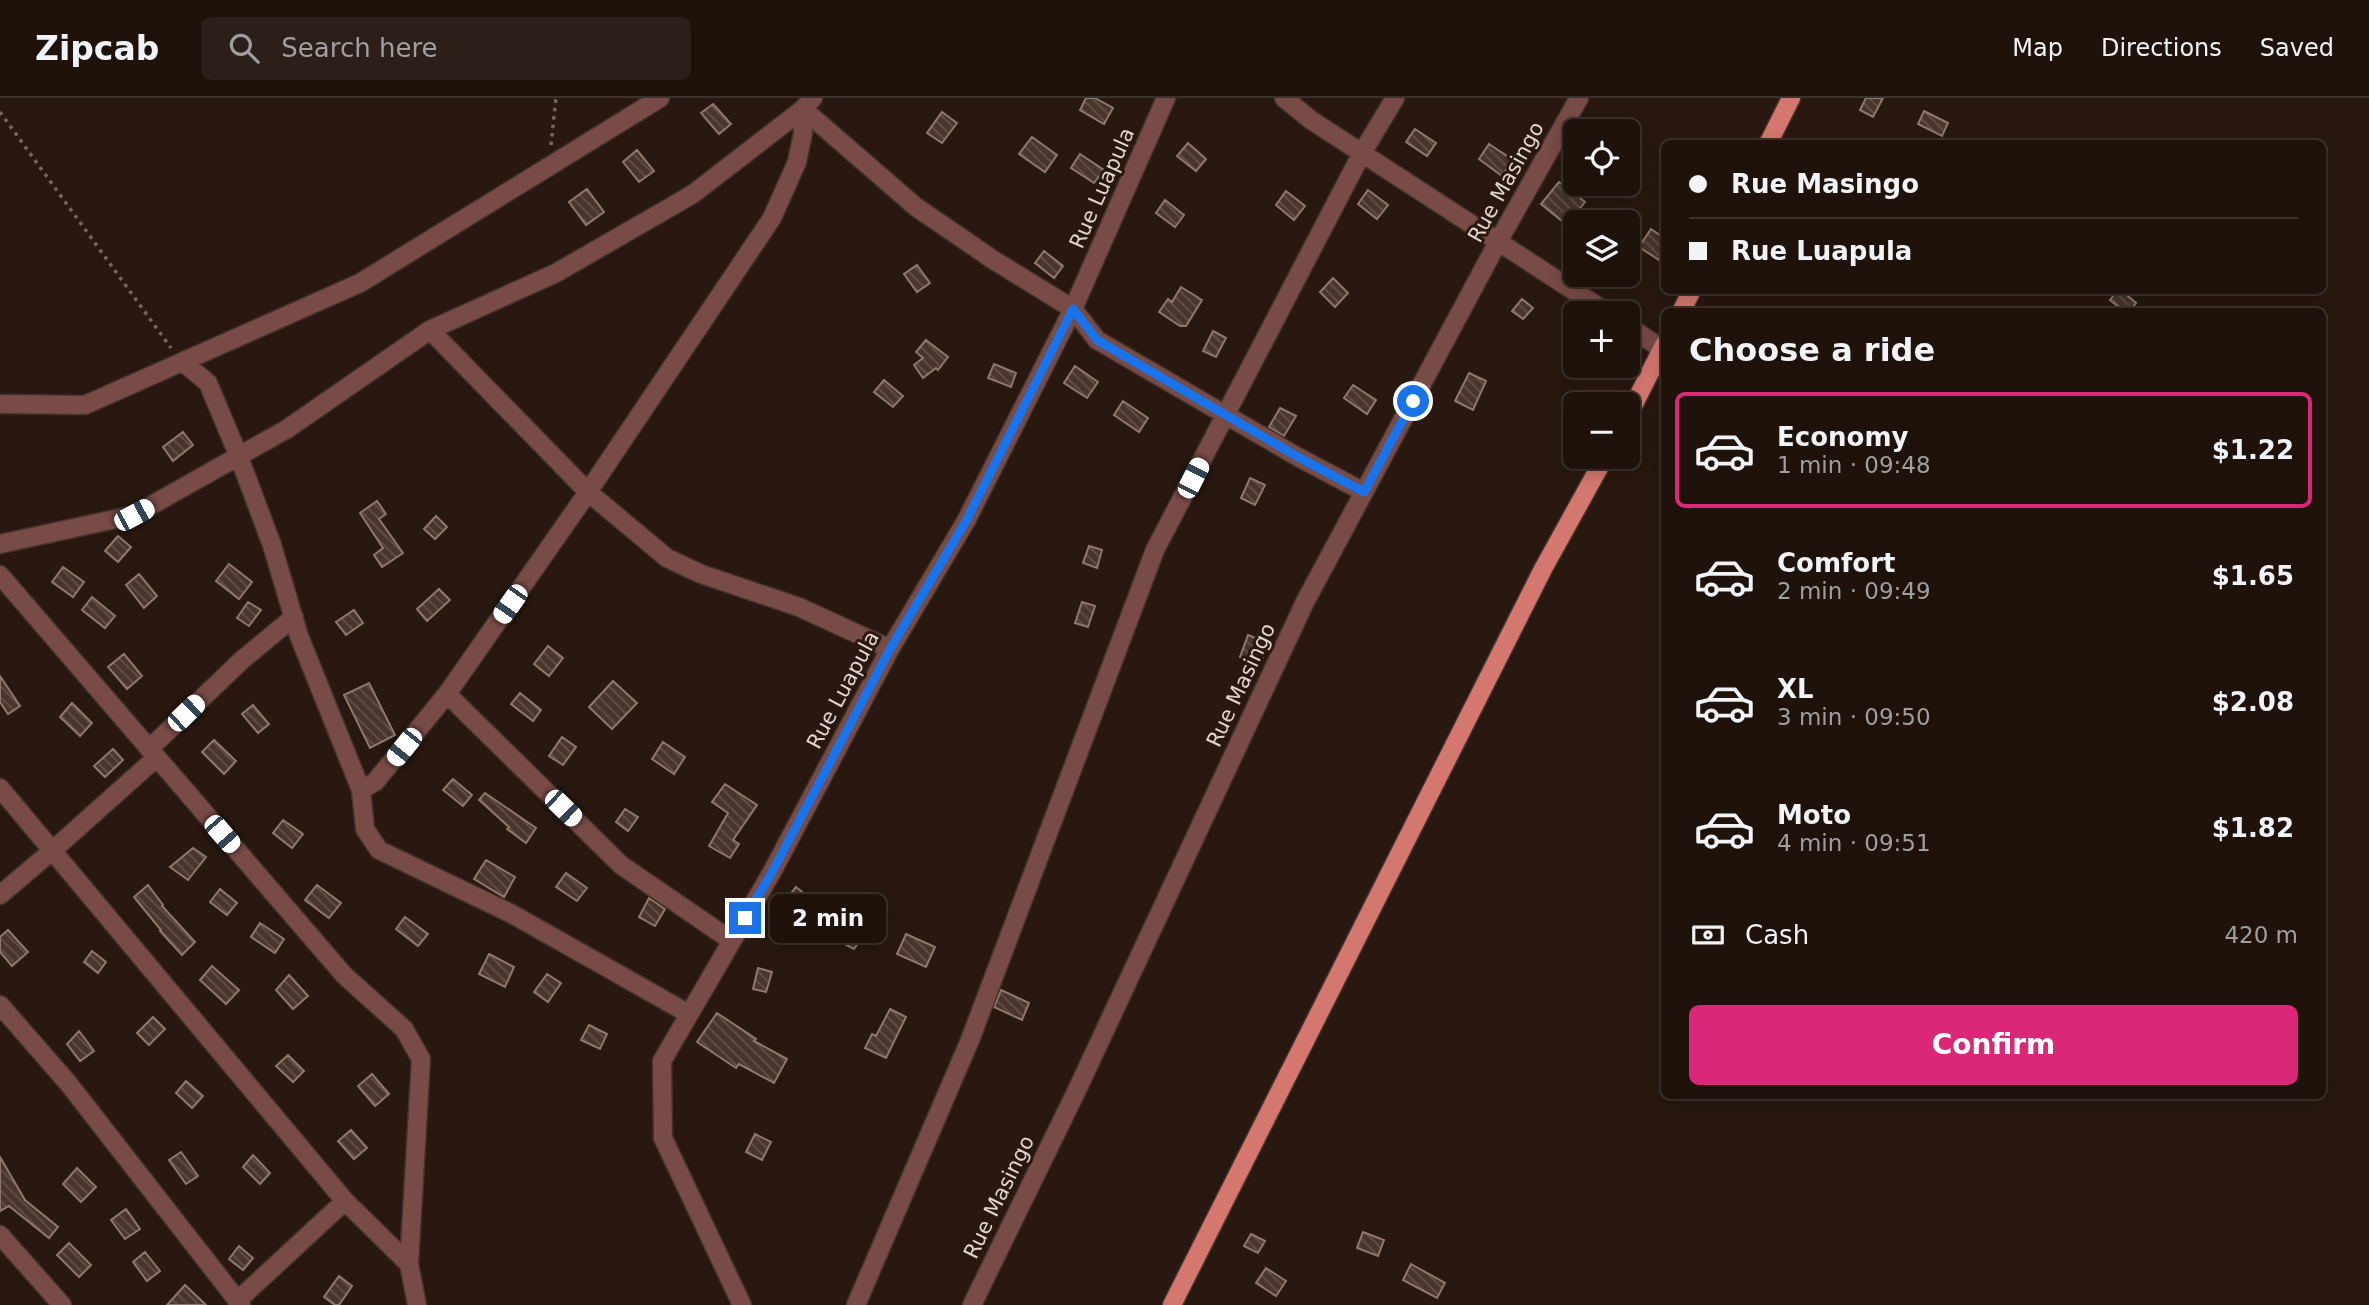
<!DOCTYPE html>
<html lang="en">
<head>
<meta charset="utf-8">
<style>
  :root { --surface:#1e120b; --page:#2b2019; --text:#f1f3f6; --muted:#a19e9d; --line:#3c322c; --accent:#db2777 }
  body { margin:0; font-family:"DejaVu Sans",sans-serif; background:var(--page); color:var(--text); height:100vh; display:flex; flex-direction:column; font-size:26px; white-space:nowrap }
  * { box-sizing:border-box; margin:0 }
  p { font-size:23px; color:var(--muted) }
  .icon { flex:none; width:38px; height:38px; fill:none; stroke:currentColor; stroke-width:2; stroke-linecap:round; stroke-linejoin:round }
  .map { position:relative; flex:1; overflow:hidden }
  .sheet { position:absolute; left:1661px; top:210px; width:665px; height:791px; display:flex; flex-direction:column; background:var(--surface); border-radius:10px; box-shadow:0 4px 18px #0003,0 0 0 2px var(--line) }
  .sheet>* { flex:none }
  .guide { position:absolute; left:1661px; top:42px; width:665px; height:154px; border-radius:10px; box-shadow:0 4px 18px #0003,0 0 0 2px var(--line); display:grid; align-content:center; height:154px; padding:0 28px; background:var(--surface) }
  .controls { position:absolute; left:1563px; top:21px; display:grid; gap:14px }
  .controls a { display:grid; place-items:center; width:77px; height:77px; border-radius:10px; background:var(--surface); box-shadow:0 4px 18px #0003,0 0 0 2px var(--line); font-size:35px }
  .end { position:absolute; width:32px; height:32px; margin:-16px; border:9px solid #1a73e8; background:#fff; box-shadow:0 0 0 4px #fff }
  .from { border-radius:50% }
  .bubble { position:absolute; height:49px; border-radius:10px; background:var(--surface); box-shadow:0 4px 18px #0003,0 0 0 2px var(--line); font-size:23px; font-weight:700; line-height:49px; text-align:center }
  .car { position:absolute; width:21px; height:42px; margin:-21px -10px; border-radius:9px; box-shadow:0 0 5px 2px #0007; background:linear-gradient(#fff 24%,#345 0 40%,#fff 0 76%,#345 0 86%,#fff 0) }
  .guide b { display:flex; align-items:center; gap:24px; height:66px; font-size:26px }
  .guide b+b { border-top:2px solid var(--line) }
  .guide i { width:18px; height:18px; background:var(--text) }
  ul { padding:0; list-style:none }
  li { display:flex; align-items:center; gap:21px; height:116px; margin:0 14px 10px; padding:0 14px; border:4px solid transparent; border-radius:10px }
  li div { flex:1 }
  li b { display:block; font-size:26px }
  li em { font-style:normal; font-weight:700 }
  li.selected { border-color:var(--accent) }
  li>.icon { width:63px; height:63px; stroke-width:1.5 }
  h2 { padding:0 28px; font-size:32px; line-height:84px }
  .pay { display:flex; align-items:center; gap:18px; height:77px; padding:0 28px; font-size:26px }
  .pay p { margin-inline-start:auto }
  .button { display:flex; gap:14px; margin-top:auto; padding:14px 28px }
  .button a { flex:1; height:80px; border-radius:10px; background:var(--accent); color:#fff; font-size:28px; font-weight:700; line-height:80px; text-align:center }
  header { display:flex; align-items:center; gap:42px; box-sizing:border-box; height:98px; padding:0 35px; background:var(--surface); border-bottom:2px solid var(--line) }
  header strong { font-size:33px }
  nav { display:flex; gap:38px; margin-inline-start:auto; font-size:24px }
  .search { width:490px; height:63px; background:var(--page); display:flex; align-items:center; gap:18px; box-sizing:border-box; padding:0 24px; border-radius:10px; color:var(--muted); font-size:26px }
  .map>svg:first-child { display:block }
  .building { fill:url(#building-back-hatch); stroke:#8e786d; stroke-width:2 }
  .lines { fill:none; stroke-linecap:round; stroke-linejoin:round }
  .minor-casing { stroke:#42322a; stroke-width:21 }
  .major-casing { stroke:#42322a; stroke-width:21 }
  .path { stroke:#75665e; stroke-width:3.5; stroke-dasharray:3.5 5; stroke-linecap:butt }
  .minor { stroke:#784b46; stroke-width:18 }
  .major { stroke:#d4786f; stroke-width:18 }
  .route { stroke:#1a73e8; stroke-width:9 }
  .labels { text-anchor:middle; stroke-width:6; stroke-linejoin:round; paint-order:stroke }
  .street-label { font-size:21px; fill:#e1d4cf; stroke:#28180f }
</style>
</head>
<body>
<header>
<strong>Zipcab</strong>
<div class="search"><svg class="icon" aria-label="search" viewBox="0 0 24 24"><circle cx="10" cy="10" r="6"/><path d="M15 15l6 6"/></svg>Search here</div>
<nav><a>Map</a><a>Directions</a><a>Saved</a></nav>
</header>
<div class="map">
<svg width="2369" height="1207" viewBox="0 0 2369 1207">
  <defs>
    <pattern id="building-back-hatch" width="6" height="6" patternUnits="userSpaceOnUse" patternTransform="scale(1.75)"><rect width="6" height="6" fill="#48352c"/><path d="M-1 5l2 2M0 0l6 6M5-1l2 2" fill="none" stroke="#62514a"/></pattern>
  </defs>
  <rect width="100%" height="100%" fill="#28180f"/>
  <!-- building -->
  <path class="building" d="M1086,0H1095L1113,10L1104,26L1080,12Z
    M1866,0H1883L1873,19L1860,12Z
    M713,6L731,26L719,36L701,15Z
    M1924,13L1948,25L1942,38L1918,26Z
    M942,14L957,25L942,45L927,35Z
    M1415,31L1436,45L1427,58L1406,44Z
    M1032,39L1057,57L1045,74L1019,56Z
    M1188,45L1206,61L1196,73L1177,58Z
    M1489,46L1513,62L1502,78L1479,61Z
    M637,52L654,73L639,84L623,64Z
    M1080,56L1104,72L1094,85L1071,70Z
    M1559,84L1585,104L1567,127L1541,106Z
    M587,91L604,114L586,127L569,104Z
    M1368,92L1388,107L1377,121L1358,106Z
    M1286,93L1305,108L1294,122L1276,107Z
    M1165,102L1184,117L1175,129L1156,115Z
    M1651,131L1664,140V154L1659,162L1639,149Z
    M1044,153L1063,168L1054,180L1035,165Z
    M917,167L930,185L917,194L904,176Z
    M1333,180L1348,195L1335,209L1320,194Z
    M1181,189L1202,202L1186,228H1180L1159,214L1168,201L1172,204Z
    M2118,192H2121L2136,205L2129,214H2125L2110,202Z
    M1522,201L1533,210L1523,221L1512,213Z
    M1213,233L1226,240L1216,259L1203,253Z
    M926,242L948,259L938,272L936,270L923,280L914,267L923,260L916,254Z
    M994,266L1016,275L1011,289L988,280Z
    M1075,268L1098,284L1087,300L1064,285Z
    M1469,275L1486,283L1473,312L1455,303Z
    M884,282L903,298L893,309L874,294Z
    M1353,287L1376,302L1367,316L1344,300Z
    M1123,303L1148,320L1139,334L1114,317Z
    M1280,310L1296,318L1284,338L1269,329Z
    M183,334L193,347L173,363L163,349Z
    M1250,380L1265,387L1255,407L1241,400Z
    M377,403L386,416L379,421L403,455L382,469L374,457L383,450L360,415Z
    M436,418L447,429L435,441L424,431Z
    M118,438L131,449L118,464L105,453Z
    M1089,448L1102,452L1097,470L1083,465Z
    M229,466L252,484L239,501L216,483Z
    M63,469L84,484L73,499L52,484Z
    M139,476L157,498L144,510L126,487Z
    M439,491L450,502L427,523L417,511Z
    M92,499L115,518L105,530L82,512Z
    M248,504L261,512L249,528L237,520Z
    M1082,504L1095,508L1088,529L1075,525Z
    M354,512L363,525L346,537L336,524Z
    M1248,537L1268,545L1260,567L1240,559Z
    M548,548L563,560L549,578L534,566Z
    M124,556L142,578L127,591L108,569Z
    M0,578L20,608L8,616L0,604Z
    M613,583L637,605L612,631L589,609Z
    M369,585L395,637L370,650L344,597Z
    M520,595L541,612L533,623L511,606Z
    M72,605L92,625L80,638L60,619Z
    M253,607L269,626L258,635L242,616Z
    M562,639L576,649L563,667L549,658Z
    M214,642L236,663L224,676L202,654Z
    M663,644L685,659L674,676L652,661Z
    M113,651L123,662L105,679L94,668Z
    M453,681L472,697L463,708L443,692Z
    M725,686L757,707L733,742L739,746L730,760L709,748L728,715L712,704Z
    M485,695L536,730L526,745L507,731L509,729L479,702Z
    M625,711L638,719L628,733L616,724Z
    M283,722L303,736L292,750L273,735Z
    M193,750L206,759L188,782L170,769Z
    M486,762L515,779L504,799L474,781Z
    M566,775L587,790L577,803L556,789Z
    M148,787L163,807L162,808L195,844L182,857L160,833L161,832L134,799Z
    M317,787L341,805L329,820L305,802Z
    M796,789L811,801L803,813L787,800Z
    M220,791L237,805L227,817L210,804Z
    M649,800L665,811L655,828L639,819Z
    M848,808L873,824L854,851L833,840L841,825L838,823Z
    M405,819L428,836L418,848L396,831Z
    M260,825L284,841L275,855L251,839Z
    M8,832L28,854L12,868L0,854V839Z
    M906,836L935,849L926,869L897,856Z
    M92,853L106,864L98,875L84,864Z
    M489,856L514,869L505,889L479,876Z
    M212,868L239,892L226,906L200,882Z
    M758,870L772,874L766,894L753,891Z
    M547,876L561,885L548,904L534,894Z
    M289,877L308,898L293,911L276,892Z
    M1001,892L1029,905L1022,922L994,909Z
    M890,911L906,919L886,960L865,950L872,936L876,938Z
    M717,915L756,941L754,943L787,961L774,985L739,966L736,970L697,944Z
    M153,919L165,931L149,947L137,935Z
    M589,927L607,936L600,951L581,942Z
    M79,933L94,953L80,963L67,946Z
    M288,957L304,973L293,984L276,968Z
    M372,976L389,996L375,1008L358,988Z
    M186,983L203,998L192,1010L176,995Z
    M351,1032L367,1050L354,1061L338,1043Z
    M755,1036L771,1044L762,1062L746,1054Z
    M181,1054L198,1078L186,1086L169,1062Z
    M253,1057L270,1075L260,1086L243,1069Z
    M0,1059L25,1102L58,1129L49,1140L9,1108L0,1113Z
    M77,1070L96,1089L81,1104L63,1086Z
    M126,1111L140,1131L125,1141L111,1122Z
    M1363,1134L1384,1142L1378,1158L1357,1150Z
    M1251,1136L1265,1143L1258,1155L1244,1148Z
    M69,1145L91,1167L79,1179L57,1157Z
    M239,1148L253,1160L243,1172L229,1161Z
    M145,1154L160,1173L147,1183L133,1164Z
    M1411,1166L1445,1185L1437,1200L1403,1182Z
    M1266,1170L1286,1183L1276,1198L1256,1185Z
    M339,1178L352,1188L339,1207H335L324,1199Z
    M185,1187L206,1207H167Z"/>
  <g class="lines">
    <defs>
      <path id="minor" d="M1284,0L1311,22L1608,215
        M803,11L916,109L992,161L1073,211L1097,242L1298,359L1364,394
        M1628,228L1662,251
        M430,232L588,394L667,460L701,476L799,509L890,551
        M183,264L208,285L239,359L272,447L299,538L361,692L365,731L379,752L512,816L689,916
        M0,306L85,307L360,185L660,0
        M0,446L134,417L287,331L430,232L556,175L693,96L803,11L813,0
        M0,477L344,877L404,931L421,961L409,1166L417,1207
        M447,596L621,767L732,843
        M149,651L242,562L294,519
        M0,690L345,1103L409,1166
        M361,692L375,684L447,596L588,394L772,120L797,64L803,35V11
        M0,797L52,753L156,660
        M0,907L68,985L241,1207
        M0,1137L62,1207
        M237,1203L345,1103
        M742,1207L663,1040L662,963L772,774L890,551L966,423L1073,211L1166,0
        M856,1207L970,942L1155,452L1362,55L1395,0
        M972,1207L1077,992L1305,504L1499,142L1579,0"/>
      <path id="major" d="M1768,46L1791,0
        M1681,214L1692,192
        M1628,318L1664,247
        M1172,1207L1543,471L1605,359"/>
    </defs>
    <!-- minor casing -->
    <use href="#minor" class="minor-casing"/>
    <!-- major casing -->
    <use href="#major" class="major-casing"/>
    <!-- path -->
    <path class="path" d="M0,14L171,250
      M551,47L556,0"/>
    <!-- minor -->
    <use href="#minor" class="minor"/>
    <!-- major -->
    <use href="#major" class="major"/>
  </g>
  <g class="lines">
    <!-- route -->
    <path class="route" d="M745,820L772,774L890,551L966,423L1073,211L1097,242L1298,359L1364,394L1413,303"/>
  </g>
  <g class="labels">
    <!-- street labels -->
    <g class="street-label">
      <text transform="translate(1506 84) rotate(-61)" y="7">Rue Masingo</text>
      <text transform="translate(1102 90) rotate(-66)" y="7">Rue Luapula</text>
      <text transform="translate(1241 587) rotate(-65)" y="7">Rue Masingo</text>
      <text transform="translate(843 592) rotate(-62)" y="7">Rue Luapula</text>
      <text transform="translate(999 1099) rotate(-64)" y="7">Rue Masingo</text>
    </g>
  </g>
</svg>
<div class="controls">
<a><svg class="icon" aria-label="locate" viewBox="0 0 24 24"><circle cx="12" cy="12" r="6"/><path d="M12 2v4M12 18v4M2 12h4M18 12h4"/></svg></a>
<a><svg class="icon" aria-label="layers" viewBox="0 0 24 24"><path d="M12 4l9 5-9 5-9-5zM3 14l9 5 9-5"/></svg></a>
<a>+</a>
<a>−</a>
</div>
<i class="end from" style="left:1413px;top:303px"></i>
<i class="end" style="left:745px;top:820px"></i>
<div class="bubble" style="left:770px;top:796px;width:116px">2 min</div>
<i class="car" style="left:1193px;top:380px;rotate:27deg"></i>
<i class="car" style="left:134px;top:417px;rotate:62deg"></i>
<i class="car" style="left:510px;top:506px;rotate:215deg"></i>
<i class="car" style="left:186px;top:615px;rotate:46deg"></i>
<i class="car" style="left:404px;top:649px;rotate:219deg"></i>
<i class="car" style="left:563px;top:710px;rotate:134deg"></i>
<i class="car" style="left:222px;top:736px;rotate:139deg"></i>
<div class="guide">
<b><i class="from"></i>Rue Masingo</b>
<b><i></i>Rue Luapula</b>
</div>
<section class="sheet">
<h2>Choose a ride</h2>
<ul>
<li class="selected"><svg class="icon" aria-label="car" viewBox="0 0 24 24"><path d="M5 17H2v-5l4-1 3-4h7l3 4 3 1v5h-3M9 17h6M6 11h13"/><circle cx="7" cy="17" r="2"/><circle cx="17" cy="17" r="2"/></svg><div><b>Economy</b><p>1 min · 09:48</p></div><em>$1.22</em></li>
<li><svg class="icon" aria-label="car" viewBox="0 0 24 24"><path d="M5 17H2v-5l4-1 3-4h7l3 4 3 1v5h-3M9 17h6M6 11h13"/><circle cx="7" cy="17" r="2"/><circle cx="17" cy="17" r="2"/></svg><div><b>Comfort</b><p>2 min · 09:49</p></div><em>$1.65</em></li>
<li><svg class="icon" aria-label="car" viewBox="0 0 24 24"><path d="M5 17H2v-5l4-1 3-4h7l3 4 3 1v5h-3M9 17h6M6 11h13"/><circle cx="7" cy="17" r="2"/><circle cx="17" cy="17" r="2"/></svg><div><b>XL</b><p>3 min · 09:50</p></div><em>$2.08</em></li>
<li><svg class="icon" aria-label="car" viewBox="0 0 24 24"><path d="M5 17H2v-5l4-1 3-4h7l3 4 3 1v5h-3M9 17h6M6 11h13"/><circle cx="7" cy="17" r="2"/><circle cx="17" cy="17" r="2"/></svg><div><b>Moto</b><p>4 min · 09:51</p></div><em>$1.82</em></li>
</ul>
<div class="pay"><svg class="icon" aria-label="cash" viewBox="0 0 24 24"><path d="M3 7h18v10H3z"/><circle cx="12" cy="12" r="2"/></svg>Cash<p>420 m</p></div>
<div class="button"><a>Confirm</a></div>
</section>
</div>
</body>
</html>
